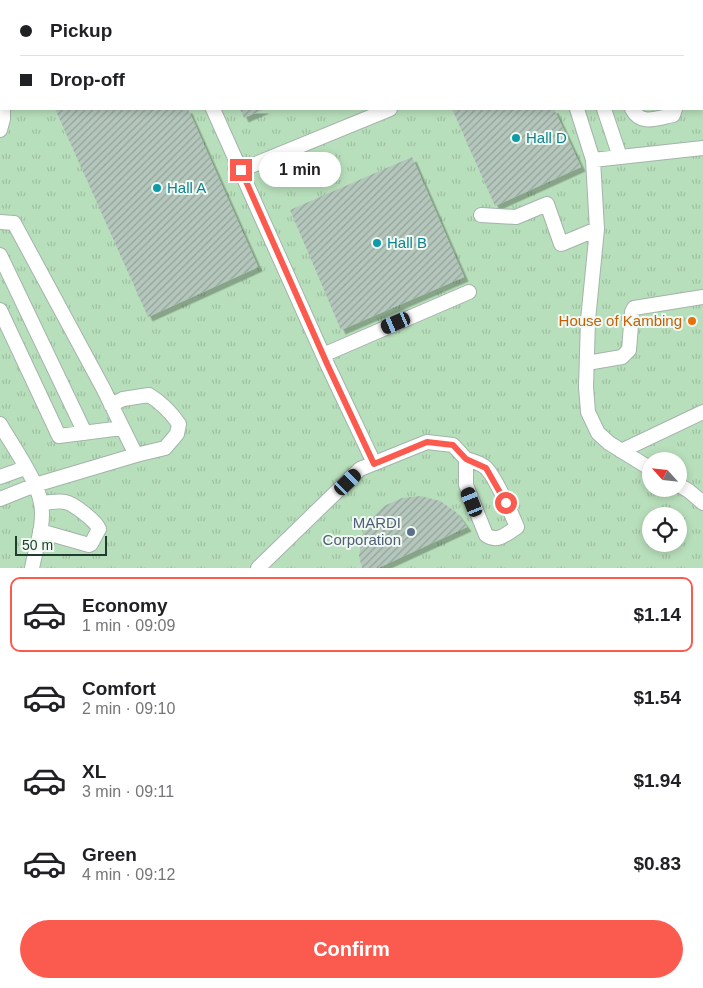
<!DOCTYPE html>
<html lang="en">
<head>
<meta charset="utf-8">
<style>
  :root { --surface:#fff; --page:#f2f2f2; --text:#202124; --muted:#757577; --line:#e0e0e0; --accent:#fb5a4f }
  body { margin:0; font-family:Helvetica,sans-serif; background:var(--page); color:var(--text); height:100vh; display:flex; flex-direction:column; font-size:19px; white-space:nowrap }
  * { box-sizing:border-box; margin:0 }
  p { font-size:16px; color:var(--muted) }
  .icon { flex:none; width:28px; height:28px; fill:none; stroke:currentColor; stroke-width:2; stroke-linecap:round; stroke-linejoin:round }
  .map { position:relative; height:568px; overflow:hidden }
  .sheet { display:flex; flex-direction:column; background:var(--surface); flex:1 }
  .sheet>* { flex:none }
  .top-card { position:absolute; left:0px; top:0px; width:704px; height:110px; box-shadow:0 2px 8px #0003; display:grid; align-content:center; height:110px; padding:0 20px; background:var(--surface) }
  .needle { width:32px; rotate:297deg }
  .tools { position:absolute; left:642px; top:452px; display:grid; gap:10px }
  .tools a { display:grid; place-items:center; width:45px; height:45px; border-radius:50%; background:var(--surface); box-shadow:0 2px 8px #0003; font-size:25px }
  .scale { position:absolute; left:15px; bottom:12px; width:92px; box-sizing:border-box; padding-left:5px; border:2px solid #203e30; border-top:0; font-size:14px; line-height:18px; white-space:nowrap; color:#203e30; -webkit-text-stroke:4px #f1f9f3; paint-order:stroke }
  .end { position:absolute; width:22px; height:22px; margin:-11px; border:6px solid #fb5a4f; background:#fff; box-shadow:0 0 0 2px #fff }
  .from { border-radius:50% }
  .bubble { position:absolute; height:35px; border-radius:18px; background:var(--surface); box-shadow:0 2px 8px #0003; font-size:16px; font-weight:700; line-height:35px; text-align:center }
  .car { position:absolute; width:15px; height:30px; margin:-15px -8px; border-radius:6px; box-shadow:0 0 4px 1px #0007; background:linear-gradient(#222 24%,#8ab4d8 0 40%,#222 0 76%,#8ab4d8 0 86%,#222 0) }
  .top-card b { display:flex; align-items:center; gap:18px; height:48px; font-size:19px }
  .top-card b+b { border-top:1px solid var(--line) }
  .top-card i { width:12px; height:12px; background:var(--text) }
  ul { padding:9px 0 0; list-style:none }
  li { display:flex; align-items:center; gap:15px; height:75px; margin:0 10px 8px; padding:0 10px; border:2px solid transparent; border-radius:10px }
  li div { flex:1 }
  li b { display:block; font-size:19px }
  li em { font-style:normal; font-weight:700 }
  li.selected { border-color:var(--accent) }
  li>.icon { width:45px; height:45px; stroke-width:1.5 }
  .primary-button { display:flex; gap:10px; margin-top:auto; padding:10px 20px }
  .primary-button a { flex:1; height:58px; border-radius:30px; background:var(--accent); color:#fff; font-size:20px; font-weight:700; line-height:58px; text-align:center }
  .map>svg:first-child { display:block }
  .grass { fill:url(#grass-tufts); fill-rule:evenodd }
  .building { fill:url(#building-hatch); filter:url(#shadow) }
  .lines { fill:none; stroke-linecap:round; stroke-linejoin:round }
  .minor-casing { stroke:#a3b4ab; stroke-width:16 }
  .minor { stroke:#fff; stroke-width:14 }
  .route { stroke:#fb5a4f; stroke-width:6 }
  .culture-dot { fill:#0f9aa8; stroke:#f1f9f3; stroke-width:2 }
  .food-dot { fill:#e8710a; stroke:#f1f9f3; stroke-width:2 }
  .service-dot { fill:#5c6f8a; stroke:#f1f9f3; stroke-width:2 }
  .labels { text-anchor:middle; stroke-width:4; stroke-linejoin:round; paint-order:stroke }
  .culture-label { font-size:15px; fill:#0d838f; stroke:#f1f9f3; text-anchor:start }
  .food-label { font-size:15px; fill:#c56008; stroke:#f1f9f3; text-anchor:end }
  .service-label { font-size:15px; fill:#4e5e75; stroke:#f1f9f3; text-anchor:end }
</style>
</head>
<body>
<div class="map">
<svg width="703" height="568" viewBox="0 0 703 568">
  <defs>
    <pattern id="grass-tufts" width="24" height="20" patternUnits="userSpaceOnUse" patternTransform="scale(1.25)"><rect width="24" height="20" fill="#b8dfbb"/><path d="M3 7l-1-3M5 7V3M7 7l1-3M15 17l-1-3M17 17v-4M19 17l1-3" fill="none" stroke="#9ec0a1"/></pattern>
    <pattern id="building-hatch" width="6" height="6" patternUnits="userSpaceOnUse" patternTransform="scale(1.25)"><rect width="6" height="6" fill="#b5c7bd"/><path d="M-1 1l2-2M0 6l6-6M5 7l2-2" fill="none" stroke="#93a39a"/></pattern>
    <filter id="shadow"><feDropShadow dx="4.5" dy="4.5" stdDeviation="0" flood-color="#0004"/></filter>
  </defs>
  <rect width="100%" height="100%" fill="#e0ece5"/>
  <!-- grass -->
  <path class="grass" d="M0,0H703V568H0ZM1,1H702V109H1ZM651,461H679V489H651ZM651,516H679V544H651Z"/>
  <!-- building -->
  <path class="building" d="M55,109H188L258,267L148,317Z
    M240,109H265L244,118Z
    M452,109H554L581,167L495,206Z
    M412,157L464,277L341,330L290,210Z
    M421,496L440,501L456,512L467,527L378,568H362L359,556L362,536L371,519L384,506L402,498Z"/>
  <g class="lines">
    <defs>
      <path id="minor" d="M163,0L164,1
        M377,0L378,1
        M544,0V1
        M571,0L572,1
        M594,0L595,1
        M627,0L628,1
        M49,1L50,0
        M610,1L612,0
        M213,109L328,366L374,463
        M577,109L593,160L597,229L588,320L586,387L588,412L598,433L609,443L651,469
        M604,109L620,157
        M632,109C641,126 657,118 673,115L675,109
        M0,130L3,119V109
        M593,160L703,148
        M241,170L390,109
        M481,215L516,217L547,204L561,244L597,229
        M0,222L14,223L103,388L136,455
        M0,255L85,433
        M0,310L59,436L122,428
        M323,355L469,292
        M587,363L622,357L629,350L632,312L634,308L703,297
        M0,424C12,445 37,480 41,503C45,524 36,547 32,568
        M621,451L703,412
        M0,477L25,468
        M679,485L689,491L703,503
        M0,499L35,485L136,455L165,448L177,434L179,424C170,411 162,403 149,395L123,399L111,405
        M40,531L89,545L91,544L99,529C97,522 73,503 65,502C58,500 48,503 41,503
        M258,568L360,469L427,442L453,445L466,459V485L486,535C498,543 506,534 517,527C512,515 494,474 485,467C480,463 473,461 466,459"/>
    </defs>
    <!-- minor casing -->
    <use href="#minor" class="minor-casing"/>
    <!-- minor -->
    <use href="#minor" class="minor"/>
  </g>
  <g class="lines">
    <!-- route -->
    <path class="route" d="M241,170L328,366L374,464L427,442L453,445L466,459L486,468L506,503"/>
  </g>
  <!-- markers -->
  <g class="culture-dot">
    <circle cx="516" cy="138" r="5"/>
    <circle cx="157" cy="188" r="5"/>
    <circle cx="377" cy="243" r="5"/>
  </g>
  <circle class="food-dot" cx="692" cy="321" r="5"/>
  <circle class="service-dot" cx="411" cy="532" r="5"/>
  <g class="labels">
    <!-- culture labels -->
    <g class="culture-label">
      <text x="526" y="143">Hall D</text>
      <text x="167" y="193">Hall A</text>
      <text x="387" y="248">Hall B</text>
    </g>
    <!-- food labels -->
    <g class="food-label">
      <text x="682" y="326">House of Kambing</text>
    </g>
    <!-- service labels -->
    <g class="service-label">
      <text x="401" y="528">MARDI<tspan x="401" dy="17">Corporation</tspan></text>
    </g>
  </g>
</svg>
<div class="tools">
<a><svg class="needle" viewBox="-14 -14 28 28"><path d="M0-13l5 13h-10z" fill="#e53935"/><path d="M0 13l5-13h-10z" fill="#757577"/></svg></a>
<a><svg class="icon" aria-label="locate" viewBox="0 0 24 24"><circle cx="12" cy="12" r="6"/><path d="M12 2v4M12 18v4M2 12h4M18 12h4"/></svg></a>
</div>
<div class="scale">50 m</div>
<i class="end from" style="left:506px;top:503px"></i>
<i class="end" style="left:241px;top:170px"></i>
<div class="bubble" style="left:259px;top:152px;width:82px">1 min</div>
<i class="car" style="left:396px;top:323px;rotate:247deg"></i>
<i class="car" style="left:348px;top:482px;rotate:46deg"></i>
<i class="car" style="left:472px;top:502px;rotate:338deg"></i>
<div class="top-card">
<b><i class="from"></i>Pickup</b>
<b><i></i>Drop-off</b>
</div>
</div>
<section class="sheet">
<ul>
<li class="selected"><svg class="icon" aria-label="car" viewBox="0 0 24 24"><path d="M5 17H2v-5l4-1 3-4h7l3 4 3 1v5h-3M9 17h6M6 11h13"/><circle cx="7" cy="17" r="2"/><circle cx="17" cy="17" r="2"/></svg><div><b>Economy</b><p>1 min · 09:09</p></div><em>$1.14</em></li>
<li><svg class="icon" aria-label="car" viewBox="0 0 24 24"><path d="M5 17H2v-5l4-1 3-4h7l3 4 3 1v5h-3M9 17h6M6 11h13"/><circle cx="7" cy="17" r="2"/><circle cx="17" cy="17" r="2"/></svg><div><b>Comfort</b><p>2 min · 09:10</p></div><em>$1.54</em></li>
<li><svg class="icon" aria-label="car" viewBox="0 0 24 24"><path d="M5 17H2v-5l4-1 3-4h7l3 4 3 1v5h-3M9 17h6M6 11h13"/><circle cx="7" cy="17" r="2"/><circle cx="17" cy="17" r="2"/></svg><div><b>XL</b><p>3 min · 09:11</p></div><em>$1.94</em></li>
<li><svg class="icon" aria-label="car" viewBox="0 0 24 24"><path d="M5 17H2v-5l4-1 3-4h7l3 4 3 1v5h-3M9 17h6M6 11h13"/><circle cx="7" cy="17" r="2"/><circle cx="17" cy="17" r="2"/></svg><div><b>Green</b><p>4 min · 09:12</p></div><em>$0.83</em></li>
</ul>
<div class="primary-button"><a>Confirm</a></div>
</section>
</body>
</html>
